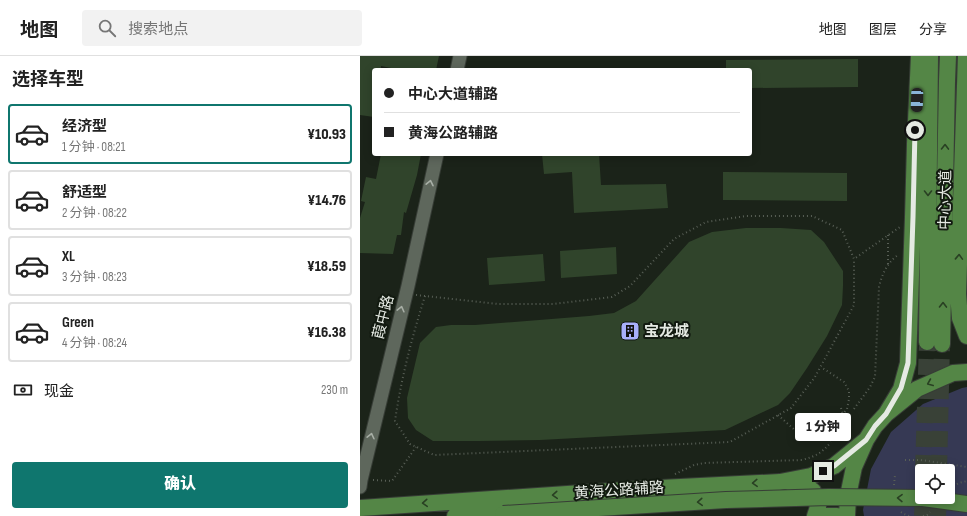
<!DOCTYPE html>
<html lang="zh">
<head>
<meta charset="utf-8">
<style>
  :root { --surface:#fff; --page:#f2f2f2; --text:#222; --muted:#767676; --line:#e0e0e0; --accent:#0f766e }
  body { margin:0; font-family:"Sofia Sans Condensed","Noto Sans SC",sans-serif; background:var(--page); color:var(--text); height:100vh; display:flex; flex-direction:column; font-size:15px; white-space:nowrap }
  * { box-sizing:border-box; margin:0 }
  p { font-size:13px; color:var(--muted) }
  .icon { flex:none; width:22px; height:22px; fill:none; stroke:currentColor; stroke-width:2; stroke-linecap:round; stroke-linejoin:round }
  .map { position:relative; flex:1; overflow:hidden }
  .sheet { display:flex; flex-direction:column; background:var(--surface); width:360px }
  .sheet>* { flex:none }
  .guide { position:absolute; left:12px; top:12px; width:380px; height:88px; border-radius:4px; box-shadow:0 2px 10px #0003; display:grid; align-content:center; height:88px; padding:0 12px; background:var(--surface) }
  .fabs { position:absolute; left:555px; top:408px; display:grid; gap:8px }
  .fabs a { display:grid; place-items:center; width:40px; height:40px; border-radius:4px; background:var(--surface); box-shadow:0 2px 10px #0003; font-size:20px }
  .end { position:absolute; width:18px; height:18px; margin:-9px; border:5px solid #e5eae3; background:#111; box-shadow:0 0 0 2px #111 }
  .from { border-radius:50% }
  .bubble { position:absolute; height:28px; border-radius:4px; background:var(--surface); box-shadow:0 2px 10px #0003; font-size:13px; font-weight:800; line-height:28px; text-align:center }
  .car { position:absolute; width:12px; height:24px; margin:-12px -6px; border-radius:5px; box-shadow:0 0 3px 1px #0007; background:linear-gradient(#222 24%,#8ab4d8 0 40%,#222 0 76%,#8ab4d8 0 86%,#222 0) }
  .guide b { display:flex; align-items:center; gap:14px; height:38px; font-size:15px }
  .guide b+b { border-top:1px solid var(--line) }
  .guide i { width:10px; height:10px; background:var(--text) }
  ul { padding:0; list-style:none }
  li { display:flex; align-items:center; gap:12px; height:60px; margin:0 8px 6px; padding:0 4px; border:2px solid var(--line); border-radius:4px }
  li div { flex:1 }
  li b { display:block; font-size:15px }
  li em { font-style:normal; font-weight:800 }
  li.selected { border-color:var(--accent) }
  li>.icon { width:36px; height:36px; stroke-width:1.5 }
  h2 { padding:0 12px; font-size:18px; line-height:48px }
  .pay { display:flex; align-items:center; gap:10px; height:44px; padding:0 12px; font-size:15px }
  .pay p { margin-inline-start:auto }
  .primary-button { display:flex; gap:8px; margin-top:auto; padding:8px 12px }
  .primary-button a { flex:1; height:46px; border-radius:4px; background:var(--accent); color:#fff; font-size:16px; font-weight:800; line-height:46px; text-align:center }
  header { display:flex; align-items:center; gap:24px; box-sizing:border-box; height:56px; padding:0 20px; background:var(--surface); border-bottom:1px solid var(--line) }
  header strong { font-size:19px }
  nav { display:flex; gap:22px; margin-inline-start:auto; font-size:14px }
  .search { width:280px; height:36px; background:var(--page); display:flex; align-items:center; gap:10px; box-sizing:border-box; padding:0 14px; border-radius:4px; color:var(--muted); font-size:15px }
  main { display:flex; flex:1; min-height:0 }
  .map>svg:first-child { display:block }
  .green { fill:#363954; fill-rule:evenodd }
  .building { fill:#30442b }
  .lines { fill:none; stroke-linecap:round; stroke-linejoin:round }
  .major-tunnel { stroke:#394137; stroke-width:16; stroke-dasharray:16 8; stroke-linecap:butt }
  .minor-casing { stroke:#373d36; stroke-width:15 }
  .major-casing { stroke:#373d36; stroke-width:18 }
  .path { stroke:#585f56; stroke-width:2; stroke-dasharray:1 3; stroke-linecap:butt }
  .minor { stroke:#5e675c; stroke-width:13 }
  .major { stroke:#548646; stroke-width:16 }
  .major-bridge-casing { stroke:#373d36; stroke-width:18; stroke-linecap:butt }
  .major-bridge { stroke:#548646; stroke-width:16 }
  .oneway { stroke:#294023 }
  .oneway2 { stroke:#a8afa6 }
  .route { stroke:#e5eae3; stroke-width:5 }
  .labels { text-anchor:middle; stroke-width:4; stroke-linejoin:round; paint-order:stroke }
  .street-label { font-size:15px; fill:#e5eae3; stroke:#121a10 }
  .poi-label { font-size:15px; font-weight:bold; fill:#e5eae3; stroke:#121a10; text-anchor:start }
</style>
</head>
<body>
<header>
<strong>地图</strong>
<div class="search"><svg class="icon" aria-label="search" viewBox="0 0 24 24"><circle cx="10" cy="10" r="6"/><path d="M15 15l6 6"/></svg>搜索地点</div>
<nav><a>地图</a><a>图层</a><a>分享</a></nav>
</header>
<main>
<section class="sheet">
<h2>选择车型</h2>
<ul>
<li class="selected"><svg class="icon" aria-label="car" viewBox="0 0 24 24"><path d="M5 17H2v-5l4-1 3-4h7l3 4 3 1v5h-3M9 17h6M6 11h13"/><circle cx="7" cy="17" r="2"/><circle cx="17" cy="17" r="2"/></svg><div><b>经济型</b><p>1 分钟 · 08:21</p></div><em>¥10.93</em></li>
<li><svg class="icon" aria-label="car" viewBox="0 0 24 24"><path d="M5 17H2v-5l4-1 3-4h7l3 4 3 1v5h-3M9 17h6M6 11h13"/><circle cx="7" cy="17" r="2"/><circle cx="17" cy="17" r="2"/></svg><div><b>舒适型</b><p>2 分钟 · 08:22</p></div><em>¥14.76</em></li>
<li><svg class="icon" aria-label="car" viewBox="0 0 24 24"><path d="M5 17H2v-5l4-1 3-4h7l3 4 3 1v5h-3M9 17h6M6 11h13"/><circle cx="7" cy="17" r="2"/><circle cx="17" cy="17" r="2"/></svg><div><b>XL</b><p>3 分钟 · 08:23</p></div><em>¥18.59</em></li>
<li><svg class="icon" aria-label="car" viewBox="0 0 24 24"><path d="M5 17H2v-5l4-1 3-4h7l3 4 3 1v5h-3M9 17h6M6 11h13"/><circle cx="7" cy="17" r="2"/><circle cx="17" cy="17" r="2"/></svg><div><b>Green</b><p>4 分钟 · 08:24</p></div><em>¥16.38</em></li>
</ul>
<div class="pay"><svg class="icon" aria-label="cash" viewBox="0 0 24 24"><path d="M3 7h18v10H3z"/><circle cx="12" cy="12" r="2"/></svg>现金<p>230 m</p></div>
<div class="primary-button"><a>确认</a></div>
</section>
<div class="map">
<svg width="607" height="460" viewBox="0 0 607 460">
  <rect width="100%" height="100%" fill="#1b2319"/>
  <!-- green -->
  <path class="green" d="M607,331V460H504L503,454L511,413L531,376L563,348L602,332ZM562,415H588V441H562Z"/>
  <!-- building -->
  <path class="building" d="M0,0H79L76,14H41L21,10V12H14V61L0,59Z
    M498,3V31L390,32V14H366V4Z
    M21,98H61L57,119L46,157L44,156L41,179H37L33,198L0,197V162L5,146L1,145L6,121L16,123Z
    M182,98H239L241,129L306,128L308,152L214,157L212,116L184,118Z
    M363,116L487,117V145L363,144Z
    M386,172H421L451,174L464,186L483,215V230L482,249L467,280L447,312L430,337L418,349L365,374L180,384L118,385H73L56,374L48,362L47,342L60,287L76,271L91,269H115L229,260L254,257L276,245L329,186L352,176Z
    M256,191L257,218L201,222L200,195Z
    M183,198L185,225L129,229L127,202Z"/>
  <g class="lines">
    <!-- major-tunnel -->
    <path class="major-tunnel" d="M563,415L567,286
      M579,415L582,288
      M562,460L563,441
      M578,460L579,441"/>
    <defs>
      <path id="minor" d="M97,14L100,0
        M0,431L1,424L48,230L77,98"/>
      <path id="major" d="M606,0L598,238L600,262L607,280
        M567,286L570,0
        M582,288L587,25L588,0
        M526,358L541,333L548,307L553,161L555,88L559,0
        M429,426L436,427L447,431L453,435L458,451L455,460
        M0,452L281,433L420,426L451,420L474,410L506,384
        M95,460L143,458
        M462,460H477
        M487,460L488,440L494,411L506,384L515,370L526,358L557,333L593,317L607,316"/>
    </defs>
    <!-- minor casing -->
    <use href="#minor" class="minor-casing"/>
    <!-- major casing -->
    <use href="#major" class="major-casing"/>
    <!-- path -->
    <path class="path" d="M528,208V179
      M56,239L138,248H193L252,241L270,230L314,183L346,166L386,160H452L482,174L494,203L540,171
      M65,240C52,281 41,323 35,365L50,388L74,399L370,386L431,352L455,321L494,249V203
      M481,352L483,359
      M494,353L510,331L515,321L519,231C522,218 527,207 538,199
      M418,359L437,376L449,379H463L468,377L471,373L487,353L489,343V335L484,326L461,311
      M466,370H474
      M545,404H561L607,411
      M581,407L584,415
      M315,418L334,409L344,407L442,404C456,400 462,397 471,386
      M588,420L597,428
      M13,424L32,425L56,391
      M534,429L535,419
      M590,432L599,427L607,425
      M541,456L544,458L549,460
      M563,460L567,459L570,456"/>
    <!-- minor -->
    <use href="#minor" class="minor"/>
    <!-- major -->
    <use href="#major" class="major"/>
    <defs>
      <path id="major-bridge" d="M143,458L366,444L469,441L563,442L607,448"/>
    </defs>
    <!-- major-bridge casing -->
    <use href="#major-bridge" class="major-bridge-casing"/>
    <!-- major-bridge -->
    <use href="#major-bridge" class="major-bridge"/>
  </g>
  <!-- one-way arrows -->
  <defs><path id="oneway-chevron" d="M-2-3.5L2.5 0L-2 3.5" fill="none" stroke-width="1.6" stroke-linecap="round" stroke-linejoin="round"/></defs>
  <g class="oneway">
    <use href="#oneway-chevron" transform="translate(585 91) rotate(-89)"/>
    <use href="#oneway-chevron" transform="translate(568 137) rotate(90)"/>
    <use href="#oneway-chevron" transform="translate(599 201) rotate(-88)"/>
    <use href="#oneway-chevron" transform="translate(583 249) rotate(-89)"/>
    <use href="#oneway-chevron" transform="translate(570 327) rotate(157)"/>
    <use href="#oneway-chevron" transform="translate(395 427) rotate(177)"/>
    <use href="#oneway-chevron" transform="translate(195 439) rotate(176)"/>
    <use href="#oneway-chevron" transform="translate(540 442) rotate(-179)"/>
    <use href="#oneway-chevron" transform="translate(340 446) rotate(176)"/>
    <use href="#oneway-chevron" transform="translate(65 447) rotate(176)"/>
  </g>
  <g class="oneway2">
    <use href="#oneway-chevron" transform="translate(70 127) rotate(-78)"/>
    <use href="#oneway-chevron" transform="translate(41 253) rotate(-76)"/>
    <use href="#oneway-chevron" transform="translate(11 380) rotate(-77)"/>
  </g>
  <g class="lines">
    <!-- route -->
    <path class="route" d="M463,415L474,410L506,384L515,370L526,358L541,332L548,307L553,161L555,74"/>
  </g>
  <!-- icons -->
  <defs>
    <symbol id="building-square" viewBox="-11 -11 22 22"><rect x="-9" y="-9" width="18" height="18" rx="4" fill="#a8b0fc" stroke="#121a10"/><path d="M-4-6H4V6H1V3H-1V6H-4ZM-2.5-4.3h1.7v1.8h-1.7ZM.8-4.3h1.7v1.8H.8ZM-2.5-1h1.7V.8h-1.7ZM.8-1h1.7V.8H.8Z" fill="#111"/></symbol>
  </defs>
  <g fill-rule="evenodd">
    <use href="#building-square" x="259" y="264" width="22" height="22"/>
  </g>
  <g class="labels">
    <!-- street labels -->
    <g class="street-label">
      <text transform="translate(585 144) rotate(-89)" y="5">中心大道</text>
      <text transform="translate(23 261) rotate(-76)" y="5">葭中路</text>
      <text transform="translate(259 434) rotate(-4)" y="5">黄海公路辅路</text>
    </g>
    <!-- poi labels -->
    <g class="poi-label">
      <text x="284" y="280">宝龙城</text>
    </g>
  </g>
</svg>
<div class="fabs">
<a><svg class="icon" aria-label="locate" viewBox="0 0 24 24"><circle cx="12" cy="12" r="6"/><path d="M12 2v4M12 18v4M2 12h4M18 12h4"/></svg></a>
</div>
<i class="end from" style="left:555px;top:74px"></i>
<i class="end" style="left:463px;top:415px"></i>
<div class="bubble" style="left:435px;top:357px;width:56px">1 分钟</div>
<i class="car" style="left:557px;top:44px;rotate:182deg"></i>
<div class="guide">
<b><i class="from"></i>中心大道辅路</b>
<b><i></i>黄海公路辅路</b>
</div>
</div>
</main>
</body>
</html>
